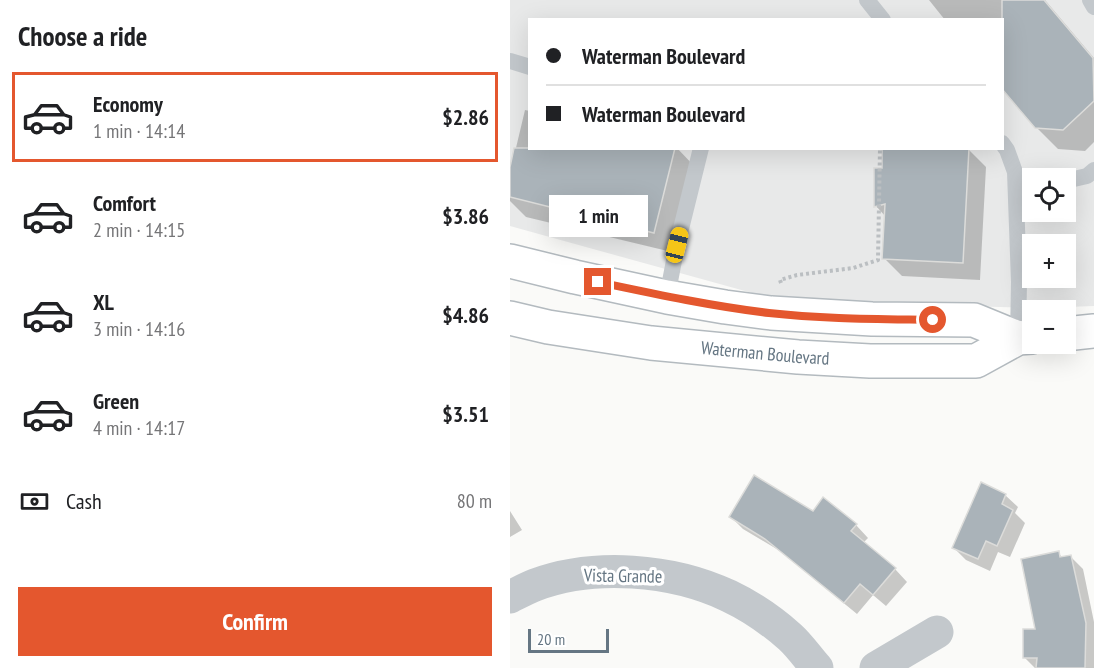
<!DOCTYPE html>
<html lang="en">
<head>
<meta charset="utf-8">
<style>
  :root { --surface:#fff; --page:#f6f6f6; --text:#202124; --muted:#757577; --line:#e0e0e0; --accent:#e4572e }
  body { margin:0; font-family:"PT Sans Narrow",sans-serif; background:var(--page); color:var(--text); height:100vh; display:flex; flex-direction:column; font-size:22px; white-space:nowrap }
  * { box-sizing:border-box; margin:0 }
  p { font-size:20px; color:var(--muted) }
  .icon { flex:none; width:33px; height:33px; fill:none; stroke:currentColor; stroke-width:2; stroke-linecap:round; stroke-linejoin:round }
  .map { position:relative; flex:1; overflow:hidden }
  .sheet { display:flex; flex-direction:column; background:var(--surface); width:510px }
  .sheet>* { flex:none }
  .guide { position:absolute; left:18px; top:18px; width:476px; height:132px; border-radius:0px; box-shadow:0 6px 24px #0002; display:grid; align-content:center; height:132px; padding:0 18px; background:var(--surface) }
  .controls { position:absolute; left:512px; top:168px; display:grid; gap:12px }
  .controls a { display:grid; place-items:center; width:54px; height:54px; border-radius:0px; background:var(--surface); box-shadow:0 6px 24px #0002; font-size:30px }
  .scale { position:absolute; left:18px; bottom:15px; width:81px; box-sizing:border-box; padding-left:6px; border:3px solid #657683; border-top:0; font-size:16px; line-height:21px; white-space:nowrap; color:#657683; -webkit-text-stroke:4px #fff; paint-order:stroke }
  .end { position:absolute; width:27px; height:27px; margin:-14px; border:8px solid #e4572e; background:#fff; box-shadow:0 0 0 3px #fff }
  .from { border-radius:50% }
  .bubble { position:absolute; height:42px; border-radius:0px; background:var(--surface); box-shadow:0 6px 24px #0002; font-size:20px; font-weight:700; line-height:42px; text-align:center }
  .car { position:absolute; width:18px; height:36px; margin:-18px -9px; border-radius:8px; box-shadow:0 0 4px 2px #0007; background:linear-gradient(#f5c518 24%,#345 0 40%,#f5c518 0 76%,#345 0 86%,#f5c518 0) }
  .guide b { display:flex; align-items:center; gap:21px; height:57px; font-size:22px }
  .guide b+b { border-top:2px solid var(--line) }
  .guide i { width:15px; height:15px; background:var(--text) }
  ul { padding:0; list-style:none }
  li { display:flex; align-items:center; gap:18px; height:90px; margin:0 12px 9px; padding:0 6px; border:3px solid transparent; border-radius:0px }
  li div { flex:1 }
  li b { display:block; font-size:22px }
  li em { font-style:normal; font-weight:700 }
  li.active { border-color:var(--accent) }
  li>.icon { width:54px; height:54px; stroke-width:1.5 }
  h2 { padding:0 18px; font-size:27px; line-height:72px }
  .pay { display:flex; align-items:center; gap:15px; height:66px; padding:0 18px; font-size:22px }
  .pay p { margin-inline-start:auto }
  .action { display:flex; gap:12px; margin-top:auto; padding:12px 18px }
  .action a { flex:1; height:69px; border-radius:0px; background:var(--accent); color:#fff; font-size:24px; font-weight:700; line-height:69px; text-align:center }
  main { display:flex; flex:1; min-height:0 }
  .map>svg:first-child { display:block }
  .built { fill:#e8e9e9; fill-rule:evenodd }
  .shadow { fill:#0003 }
  .building { fill:#aab3b9; stroke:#dcdcda; stroke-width:1.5 }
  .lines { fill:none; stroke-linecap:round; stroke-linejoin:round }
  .secondary-casing { stroke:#b3babf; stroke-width:36 }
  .path { stroke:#bbbfc2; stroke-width:4; stroke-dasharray:3 3; stroke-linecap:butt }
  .service { stroke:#c3c8cc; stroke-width:16 }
  .minor { stroke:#c3c8cc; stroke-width:33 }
  .secondary { stroke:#fff; stroke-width:33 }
  .route { stroke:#e4572e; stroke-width:8 }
  .labels { text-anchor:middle; stroke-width:6; stroke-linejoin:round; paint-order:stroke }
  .street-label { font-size:18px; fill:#657683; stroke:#fff }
</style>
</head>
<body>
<main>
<section class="sheet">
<h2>Choose a ride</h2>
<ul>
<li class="active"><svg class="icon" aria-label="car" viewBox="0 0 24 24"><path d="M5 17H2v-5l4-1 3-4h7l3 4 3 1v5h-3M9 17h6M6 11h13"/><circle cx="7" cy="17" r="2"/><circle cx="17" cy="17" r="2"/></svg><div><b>Economy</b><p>1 min · 14:14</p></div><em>$2.86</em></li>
<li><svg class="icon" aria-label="car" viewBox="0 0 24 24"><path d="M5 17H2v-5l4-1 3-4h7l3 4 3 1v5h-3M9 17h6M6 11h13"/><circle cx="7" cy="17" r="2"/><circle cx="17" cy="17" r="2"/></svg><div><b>Comfort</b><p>2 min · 14:15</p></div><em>$3.86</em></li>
<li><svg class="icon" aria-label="car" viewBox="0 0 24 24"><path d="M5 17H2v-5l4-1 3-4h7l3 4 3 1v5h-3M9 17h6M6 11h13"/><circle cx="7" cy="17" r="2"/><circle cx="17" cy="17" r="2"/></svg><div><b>XL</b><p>3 min · 14:16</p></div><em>$4.86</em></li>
<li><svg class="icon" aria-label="car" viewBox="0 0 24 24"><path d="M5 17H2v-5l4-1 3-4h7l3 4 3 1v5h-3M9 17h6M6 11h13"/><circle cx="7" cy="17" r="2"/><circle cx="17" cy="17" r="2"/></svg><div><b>Green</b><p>4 min · 14:17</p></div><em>$3.51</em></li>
</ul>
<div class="pay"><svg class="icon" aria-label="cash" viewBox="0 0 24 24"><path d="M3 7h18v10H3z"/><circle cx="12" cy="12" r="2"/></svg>Cash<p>80 m</p></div>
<div class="action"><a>Confirm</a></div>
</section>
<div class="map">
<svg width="584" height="668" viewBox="0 0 584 668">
  <rect width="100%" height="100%" fill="#fafaf8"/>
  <!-- built -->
  <path class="built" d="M0,0H584V306L531,308L271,301L0,226ZM20,20H492V148H20ZM522,178H555V212H522ZM522,244H555V278H522Z"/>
  <!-- shadow -->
  <path class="shadow" d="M419,0H535L584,58V142L575,151L548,149L526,127L492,87V20H435Z
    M15,110L20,111V148H167L186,168L166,253L16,217L0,201V173Z
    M458,149L476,167L470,280L392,276L374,258L376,217L366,206L374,170Z
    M495,495L508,507L505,513L515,523L500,557L488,552L480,571L456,560L443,547Z
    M314,499L346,525L358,538L353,543L385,569L397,582L376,606L363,595L347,614L270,551L233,529L221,517L303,513Z
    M0,511L12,530L0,537Z
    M548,553L553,558L560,556L573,569L584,622V668H525L514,657L527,630Z"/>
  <!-- building -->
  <path class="building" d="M492,0H534L583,58L584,101L553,130L525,128L492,89Z
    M4,148H165L144,233L0,197V167Z
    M372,148H459L453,263L372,259L375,204L364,207V168H372Z
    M244,475L303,511L313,497L347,524L341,531L386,568L363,595L350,584L334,603L255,539L219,517Z
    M471,482L496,494L492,504L503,510L487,546L476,541L468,559L442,548Z
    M549,551L550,557L561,555L576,623L575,668H526L527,658H513V629H525L511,559Z"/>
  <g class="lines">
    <defs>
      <g id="secondary">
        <path d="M0,261L65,277L157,297L215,307L261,313L362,319L464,320L508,338"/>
        <path id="s1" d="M0,318L38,327L141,343L288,357L360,361H466L508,338L522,337"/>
        <path d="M555,334L584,331"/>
      </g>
    </defs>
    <!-- secondary casing -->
    <use href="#secondary" class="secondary-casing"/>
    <!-- path -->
    <path class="path" d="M271,283L270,280L287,275L343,268L368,260L370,148"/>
    <!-- service -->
    <path class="service" d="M357,0L373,20
      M580,0L584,7
      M0,61L20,67
      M492,143L497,150L505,172L509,282L508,338
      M555,181L577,176L584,170
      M506,190L522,188
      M157,297L167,245L191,148"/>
    <!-- minor -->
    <path class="minor" d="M0,597C8,593 17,588 25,585C84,563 162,569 219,596C240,606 262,621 280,637C290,646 298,658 307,668
      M366,668L427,632"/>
    <!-- secondary -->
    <use href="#secondary" class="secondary"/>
  </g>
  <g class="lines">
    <!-- route -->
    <path class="route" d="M88,282C145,294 201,306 259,313C313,319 369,319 423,320"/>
  </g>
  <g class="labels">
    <!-- street labels -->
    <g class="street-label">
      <text dy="6" stroke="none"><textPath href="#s1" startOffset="258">Waterman Boulevard</textPath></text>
      <text transform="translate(113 576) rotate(1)" y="6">Vista Grande</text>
    </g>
  </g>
</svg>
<div class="controls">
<a><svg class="icon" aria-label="locate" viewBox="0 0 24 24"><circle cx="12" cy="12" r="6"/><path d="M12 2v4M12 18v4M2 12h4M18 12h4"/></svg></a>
<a>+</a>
<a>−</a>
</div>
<div class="scale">20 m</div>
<i class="end from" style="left:423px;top:320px"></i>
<i class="end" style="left:88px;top:282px"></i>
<div class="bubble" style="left:39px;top:195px;width:99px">1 min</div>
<i class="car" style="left:167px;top:245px;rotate:14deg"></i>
<div class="guide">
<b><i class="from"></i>Waterman Boulevard</b>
<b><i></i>Waterman Boulevard</b>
</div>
</div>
</main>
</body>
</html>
